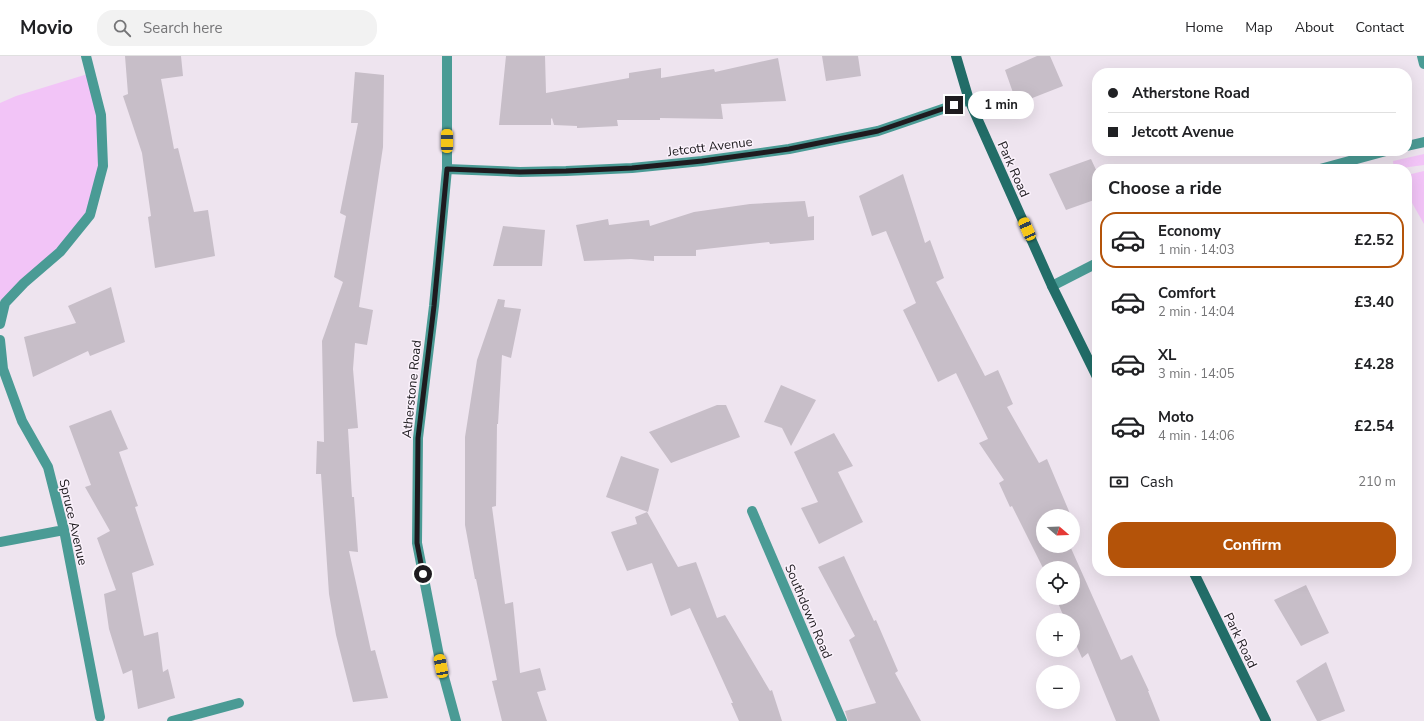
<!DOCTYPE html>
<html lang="en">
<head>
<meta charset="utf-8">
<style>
  :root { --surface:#fff; --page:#f2f2f2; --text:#202124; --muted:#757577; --line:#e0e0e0; --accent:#b45309 }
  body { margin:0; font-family:"Nunito Sans",sans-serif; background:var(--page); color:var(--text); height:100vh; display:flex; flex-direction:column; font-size:15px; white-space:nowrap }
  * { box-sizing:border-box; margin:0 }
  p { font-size:13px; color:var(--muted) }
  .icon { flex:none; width:22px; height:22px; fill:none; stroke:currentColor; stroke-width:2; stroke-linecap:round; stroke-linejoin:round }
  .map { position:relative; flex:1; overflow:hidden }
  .panel { position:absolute; left:1092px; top:108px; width:320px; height:412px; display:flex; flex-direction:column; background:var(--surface); border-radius:16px; box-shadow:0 4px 16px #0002 }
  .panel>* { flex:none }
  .banner { position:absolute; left:1092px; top:12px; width:320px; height:88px; border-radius:16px; box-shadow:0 4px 16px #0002; display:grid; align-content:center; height:88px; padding:0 16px; background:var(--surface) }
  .needle { width:26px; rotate:109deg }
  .buttons { position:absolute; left:1036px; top:453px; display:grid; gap:8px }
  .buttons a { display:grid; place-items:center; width:44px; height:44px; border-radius:50%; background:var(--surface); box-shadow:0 4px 16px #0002; font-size:20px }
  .end { position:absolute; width:18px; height:18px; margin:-9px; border:5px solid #1e1b1f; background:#fff; box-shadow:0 0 0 2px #fff }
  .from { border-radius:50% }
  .bubble { position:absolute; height:28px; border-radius:14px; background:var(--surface); box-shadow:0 4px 16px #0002; font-size:13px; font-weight:700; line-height:28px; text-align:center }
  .car { position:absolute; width:12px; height:24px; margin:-12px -6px; border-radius:5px; box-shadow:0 0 3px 1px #0007; background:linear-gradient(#f5c518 24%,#345 0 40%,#f5c518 0 76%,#345 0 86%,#f5c518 0) }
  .banner b { display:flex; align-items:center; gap:14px; height:38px; font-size:15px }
  .banner b+b { border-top:1px solid var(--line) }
  .banner i { width:10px; height:10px; background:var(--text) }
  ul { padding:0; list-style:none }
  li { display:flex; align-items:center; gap:12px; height:56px; margin:0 8px 6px; padding:0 8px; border:2px solid transparent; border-radius:16px }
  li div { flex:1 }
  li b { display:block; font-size:15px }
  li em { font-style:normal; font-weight:700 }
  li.on { border-color:var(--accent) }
  li>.icon { width:36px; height:36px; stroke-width:1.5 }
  h2 { padding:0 16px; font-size:18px; line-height:48px }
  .pay { display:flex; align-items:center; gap:10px; height:44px; padding:0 16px; font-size:15px }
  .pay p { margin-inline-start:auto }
  .button { display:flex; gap:8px; margin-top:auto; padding:8px 16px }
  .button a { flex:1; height:46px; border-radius:16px; background:var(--accent); color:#fff; font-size:16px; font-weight:700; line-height:46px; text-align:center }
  header { display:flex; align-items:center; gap:24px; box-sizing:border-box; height:56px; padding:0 20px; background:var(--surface); border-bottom:1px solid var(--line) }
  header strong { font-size:19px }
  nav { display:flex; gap:22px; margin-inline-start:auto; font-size:14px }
  .search { width:280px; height:36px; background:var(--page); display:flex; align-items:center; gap:10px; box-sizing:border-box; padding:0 14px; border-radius:16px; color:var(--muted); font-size:15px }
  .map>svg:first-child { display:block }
  .green { fill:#f2c4f7 }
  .building { fill:#c7bec8 }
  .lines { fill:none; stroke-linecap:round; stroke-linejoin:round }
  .street { stroke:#4a9b95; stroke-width:10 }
  .secondary { stroke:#226d68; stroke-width:10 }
  .route { stroke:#1e1b1f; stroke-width:5 }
  .labels { text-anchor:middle; stroke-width:3; stroke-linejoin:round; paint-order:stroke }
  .street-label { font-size:13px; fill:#1e1b1f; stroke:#fbf2fc }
</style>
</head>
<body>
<header>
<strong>Movio</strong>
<div class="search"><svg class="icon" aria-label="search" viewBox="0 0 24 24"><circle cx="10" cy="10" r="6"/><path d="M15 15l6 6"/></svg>Search here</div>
<nav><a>Home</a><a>Map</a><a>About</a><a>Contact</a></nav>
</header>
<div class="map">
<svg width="1424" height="665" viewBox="0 0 1424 665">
  <rect width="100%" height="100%" fill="#eee4ef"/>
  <!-- green -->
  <path class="green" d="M91,17L103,110L90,159L5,247L0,244V47L16,40Z
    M1424,98V109L1394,113L1393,105Z
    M1424,115V168L1407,138V119Z"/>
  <!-- building -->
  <path class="building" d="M125,0H181L183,20L161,23L174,93L178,92L194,156L208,154L215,200L155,212L148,161L151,160L142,97L123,40L128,38Z
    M506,0H545L546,37L629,22V17L661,12V22L714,13L715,16L778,2L786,45L721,48L723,63L660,62V64H617L618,70L577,72V70L554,69L552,62L551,63V69H499Z
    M822,0H858L861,20L826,25Z
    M1037,0H1050L1063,30L1017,48L1005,14Z
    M355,16L384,19L383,91L359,251L373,254L367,289L355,287L353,313L358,372L348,373L352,441H354L358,496L349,495L371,595L375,594L388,642L353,646L336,579L329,538L321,418H316L317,385L324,386L322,285L343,226L334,221L346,160L340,157L358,67H351Z
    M1091,103L1097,116V143L1066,154L1049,118Z
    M903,118L925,187L930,184L944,222L936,226L985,320L998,314L1013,348L1007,351L1039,407L1047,403L1071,460H1043V490H1070L1121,604L1132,599L1149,635H1148L1160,665H1116L1088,597L1082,602L1073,582V564H1065L1056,542H1073V512H1043L1012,450L1010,451L999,427L1004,424L979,387L988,383L956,317L938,326L903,254L916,247L886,175L872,180L859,140Z
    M805,145L808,161L814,160V184L770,188L769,186L696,194V200H654V205L631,203L584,205L576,169L608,163L609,169L649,164L650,170L694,156L750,148Z
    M503,170L545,174L542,210H493Z
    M111,231L125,286L90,300L88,295L33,321L24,281L76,267L68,250Z
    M498,243L505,244L504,251L521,253L511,302L502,299L498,368H497L496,450L492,451L505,548L513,546L520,617L540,612L546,634L537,636L547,665H502L492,625L497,624L476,523H475L465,469V381L477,304Z
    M781,329L816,344L791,390L782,372L764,366Z
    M717,349H726L740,381L671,407L649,376Z
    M111,354L128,393L119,396L138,450L135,451L154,509L132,517L144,580L158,576L163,616L168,613L175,642L138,653L132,614L123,618L109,573L104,538L116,534L97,482L110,475L85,431L91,429L69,370Z
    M834,377L853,410L838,416L863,466L819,488L801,452L818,446L794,396Z
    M621,400L659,413L648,456L606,441Z
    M647,456L678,511L696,506L717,562L725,559L770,635L772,634L782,665H739L731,647H733L690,552L671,560L652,507L627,515L611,476L637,468L635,461Z
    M844,500L874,565L876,564L898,615L895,617L921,665H848L845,655L876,647L849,584L855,580L818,511Z
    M1306,529L1329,577L1301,590L1274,544Z
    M1326,606L1345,655L1320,665H1317L1296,625Z"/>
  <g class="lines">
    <!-- street -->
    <path class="street" d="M447,0V113L434,250L418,382L417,487L441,610L456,665
      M1422,0L1424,8
      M1407,90L1424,86
      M447,113L520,116L566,115L632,112L702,105L789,93L878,75L969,44
      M1320,113L1386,95
      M1052,230L1097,207
      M0,268L5,247L24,227L60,196L90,159L103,110L101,59L86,0
      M0,284L3,313L22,365L48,411L64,474L100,661
      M752,455L842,665
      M0,486L64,474
      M172,665L239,647"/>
    <!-- secondary -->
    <path class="secondary" d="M956,0L969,44L1052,230L1097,321
      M1193,515L1266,665"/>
  </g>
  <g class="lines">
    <!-- route -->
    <path class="route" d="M423,518L417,487L418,382L434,250L447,113L520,116L566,115L632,112L702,105L789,93L878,75L954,49"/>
  </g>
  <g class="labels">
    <!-- street labels -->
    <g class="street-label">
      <text transform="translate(710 90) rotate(-7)" y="5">Jetcott Avenue</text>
      <text transform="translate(1014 113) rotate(66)" y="5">Park Road</text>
      <text transform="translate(411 333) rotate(-84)" y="5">Atherstone Road</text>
      <text transform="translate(74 466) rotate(77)" y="5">Spruce Avenue</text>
      <text transform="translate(809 555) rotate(67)" y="5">Southdown Road</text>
      <text transform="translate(1241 584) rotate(64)" y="5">Park Road</text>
    </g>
  </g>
</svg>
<div class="buttons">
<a><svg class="needle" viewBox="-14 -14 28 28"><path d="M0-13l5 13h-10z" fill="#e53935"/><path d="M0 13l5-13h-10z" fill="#757577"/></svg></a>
<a><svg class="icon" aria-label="locate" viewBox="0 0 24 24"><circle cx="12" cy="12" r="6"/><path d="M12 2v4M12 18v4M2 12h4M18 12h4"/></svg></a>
<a>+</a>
<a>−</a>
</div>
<i class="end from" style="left:423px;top:518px"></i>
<i class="end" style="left:954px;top:49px"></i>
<div class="bubble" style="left:968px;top:35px;width:66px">1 min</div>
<i class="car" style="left:447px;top:85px;rotate:0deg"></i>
<i class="car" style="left:1027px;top:173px;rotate:336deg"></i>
<i class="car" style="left:441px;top:610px;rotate:349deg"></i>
<div class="banner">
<b><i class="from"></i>Atherstone Road</b>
<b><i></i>Jetcott Avenue</b>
</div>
<section class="panel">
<h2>Choose a ride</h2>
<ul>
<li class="on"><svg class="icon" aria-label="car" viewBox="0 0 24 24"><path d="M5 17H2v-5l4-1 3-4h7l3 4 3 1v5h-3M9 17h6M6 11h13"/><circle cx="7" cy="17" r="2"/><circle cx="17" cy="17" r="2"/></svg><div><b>Economy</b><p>1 min · 14:03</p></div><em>£2.52</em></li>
<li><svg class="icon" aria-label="car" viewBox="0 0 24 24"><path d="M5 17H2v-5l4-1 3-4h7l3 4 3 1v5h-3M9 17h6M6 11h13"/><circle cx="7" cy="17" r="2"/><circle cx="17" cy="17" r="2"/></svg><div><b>Comfort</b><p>2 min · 14:04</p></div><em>£3.40</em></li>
<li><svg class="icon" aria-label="car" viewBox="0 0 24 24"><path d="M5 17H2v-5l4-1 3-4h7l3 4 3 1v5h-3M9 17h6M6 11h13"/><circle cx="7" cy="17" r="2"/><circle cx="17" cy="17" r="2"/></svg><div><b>XL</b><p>3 min · 14:05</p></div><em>£4.28</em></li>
<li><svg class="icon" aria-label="car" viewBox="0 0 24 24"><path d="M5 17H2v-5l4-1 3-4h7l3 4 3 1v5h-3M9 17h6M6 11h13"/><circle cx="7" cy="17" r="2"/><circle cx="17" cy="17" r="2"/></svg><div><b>Moto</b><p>4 min · 14:06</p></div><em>£2.54</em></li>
</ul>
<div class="pay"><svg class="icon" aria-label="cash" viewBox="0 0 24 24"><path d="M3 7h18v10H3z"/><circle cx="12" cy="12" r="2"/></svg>Cash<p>210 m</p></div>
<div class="button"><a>Confirm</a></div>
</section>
</div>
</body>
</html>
